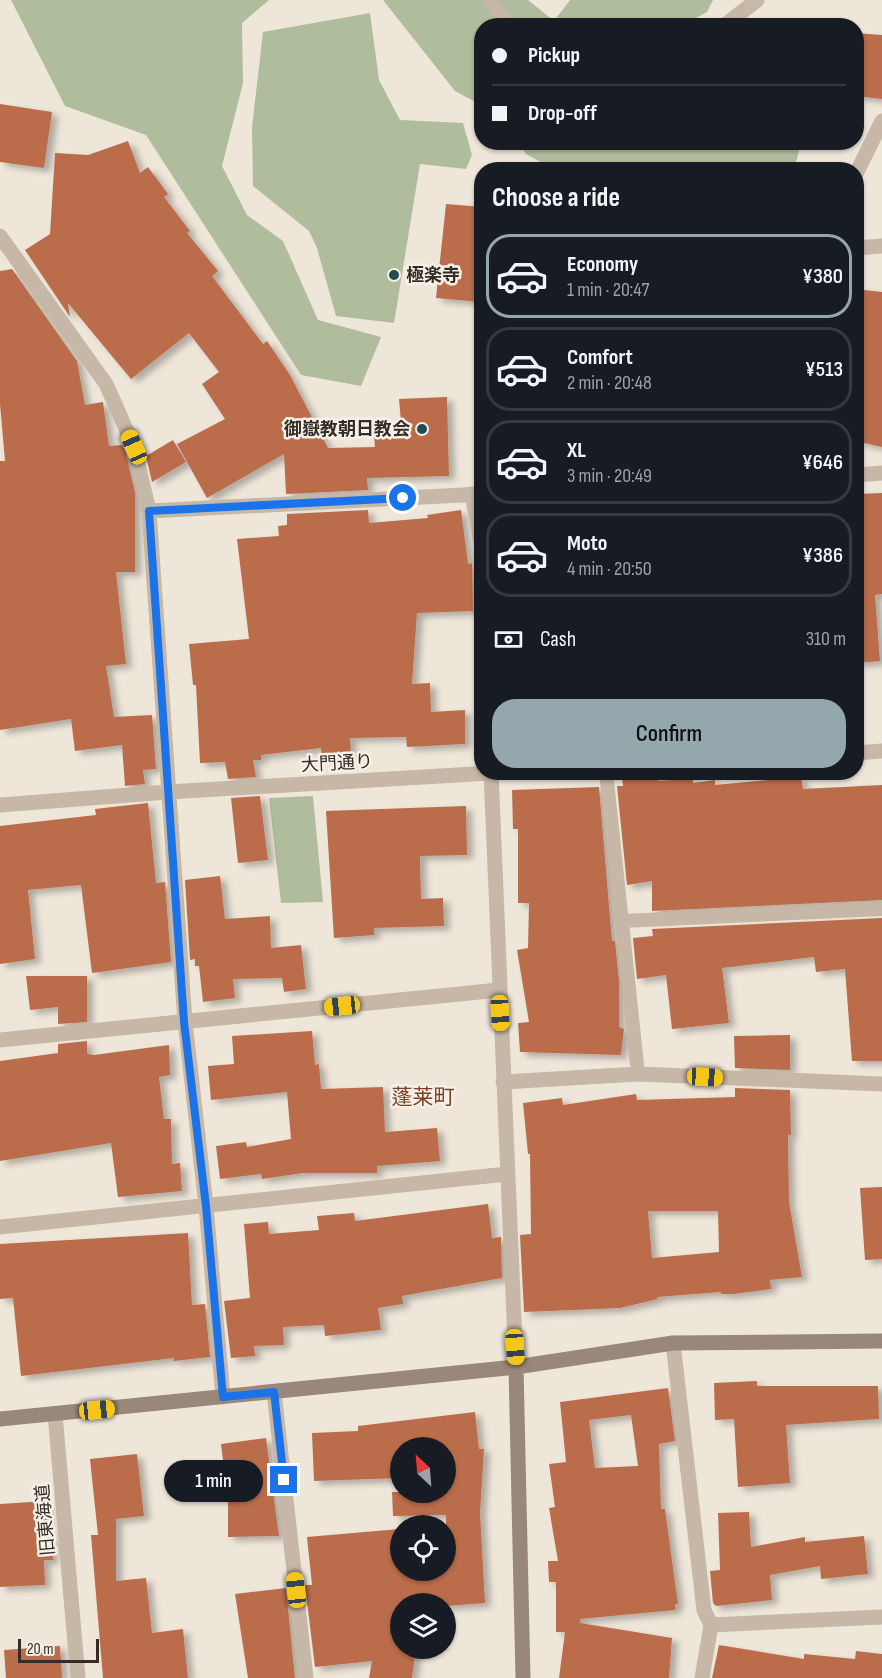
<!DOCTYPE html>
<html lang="en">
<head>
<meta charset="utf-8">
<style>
  :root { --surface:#171b24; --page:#20242c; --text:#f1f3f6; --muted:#9ea1a6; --line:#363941; --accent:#93a7ac }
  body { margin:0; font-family:"Sofia Sans Condensed","Noto Sans JP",sans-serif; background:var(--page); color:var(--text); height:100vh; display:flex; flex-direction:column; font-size:22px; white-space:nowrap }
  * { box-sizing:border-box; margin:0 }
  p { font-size:20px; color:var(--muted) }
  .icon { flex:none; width:33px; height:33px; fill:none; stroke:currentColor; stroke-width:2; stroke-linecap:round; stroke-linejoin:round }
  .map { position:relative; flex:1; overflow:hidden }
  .panel { position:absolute; left:474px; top:162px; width:390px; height:618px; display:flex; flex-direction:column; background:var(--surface); border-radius:24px; box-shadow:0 2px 4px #0004 }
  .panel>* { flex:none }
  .hud { position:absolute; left:474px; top:18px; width:390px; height:132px; border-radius:24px; box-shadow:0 2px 4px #0004; display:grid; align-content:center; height:132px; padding:0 18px; background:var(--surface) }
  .needle { width:39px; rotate:334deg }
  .tools { position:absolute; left:390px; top:1437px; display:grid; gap:12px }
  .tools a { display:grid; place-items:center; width:66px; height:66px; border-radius:50%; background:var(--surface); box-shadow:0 2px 4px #0004; font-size:30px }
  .scale { position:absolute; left:18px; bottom:15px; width:81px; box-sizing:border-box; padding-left:6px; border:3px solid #332c27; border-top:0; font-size:16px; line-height:21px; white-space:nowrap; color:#332c27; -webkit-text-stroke:4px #f7f0e6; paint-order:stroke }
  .end { position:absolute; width:27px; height:27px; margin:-14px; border:8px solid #1a73e8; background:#fff; box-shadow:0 0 0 3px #fff }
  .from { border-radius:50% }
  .bubble { position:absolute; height:42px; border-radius:21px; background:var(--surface); box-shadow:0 2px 4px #0004; font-size:20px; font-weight:600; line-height:42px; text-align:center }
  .car { position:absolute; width:18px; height:36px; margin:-18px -9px; border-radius:8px; box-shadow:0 0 4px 2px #0007; background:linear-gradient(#f5c518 24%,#345 0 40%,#f5c518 0 76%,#345 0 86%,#f5c518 0) }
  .hud b { display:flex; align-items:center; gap:21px; height:57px; font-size:22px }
  .hud b+b { border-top:2px solid var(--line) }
  .hud i { width:15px; height:15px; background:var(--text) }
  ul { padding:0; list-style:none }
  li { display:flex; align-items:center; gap:18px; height:84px; margin:0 12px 9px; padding:0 6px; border:3px solid var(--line); border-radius:24px }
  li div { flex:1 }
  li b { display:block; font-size:22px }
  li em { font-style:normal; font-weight:600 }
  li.selected { border-color:var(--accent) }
  li>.icon { width:54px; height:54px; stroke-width:1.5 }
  h2 { padding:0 18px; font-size:27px; line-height:72px }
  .pay { display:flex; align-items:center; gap:15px; height:66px; padding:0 18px; font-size:22px }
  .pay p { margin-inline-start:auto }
  .action { display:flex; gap:12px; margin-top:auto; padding:12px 18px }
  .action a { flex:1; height:69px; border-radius:24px; background:var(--accent); color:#111; font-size:24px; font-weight:600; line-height:69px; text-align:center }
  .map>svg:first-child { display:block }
  .green { fill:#b0bd9c }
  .building { fill:#bb6d4c; fill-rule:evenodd; filter:url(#shadow) }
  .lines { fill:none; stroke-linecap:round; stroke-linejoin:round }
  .lane { stroke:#c6b7a7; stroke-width:14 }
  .street { stroke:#c6b7a7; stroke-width:15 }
  .secondary { stroke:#998779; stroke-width:15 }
  .route { stroke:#1a73e8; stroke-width:8 }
  .poi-dot { fill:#204b51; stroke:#f7f0e6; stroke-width:2 }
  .labels { text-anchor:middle; stroke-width:5; stroke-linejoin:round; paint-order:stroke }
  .poi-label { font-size:18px; font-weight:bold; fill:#332c27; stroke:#f7f0e6; text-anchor:start }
  .street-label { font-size:18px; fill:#332c27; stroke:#f7f0e6 }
  .quarter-label { font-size:21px; fill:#7b4027; stroke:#f7f0e6 }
</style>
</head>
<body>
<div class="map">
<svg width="882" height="1678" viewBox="0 0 882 1678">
  <defs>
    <filter id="shadow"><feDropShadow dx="6" dy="4" stdDeviation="3" flood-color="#0004"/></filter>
  </defs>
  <rect width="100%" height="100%" fill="#efe6da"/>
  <!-- green -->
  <path class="green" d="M11,0H269L242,23L243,83L222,166L247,215L283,241L318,320L381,337L361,386L301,375L146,135L65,106Z
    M383,0H528L554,21L570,0H713L707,12L683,25L482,26L481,105L455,91Z
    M370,13L379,80L400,120L463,123L472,155L466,169L420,164L394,323L336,316L317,248L309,231L253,186L252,127L263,32Z
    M519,143H801L794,170L553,169L526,154Z
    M313,796L323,902L281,903L269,798Z"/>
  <!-- building -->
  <path class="building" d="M856,33L882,35V99L856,96Z
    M0,104L52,112L44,168L0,162Z
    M128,141L140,173L148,167L168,194L164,197L190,231L187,233L218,271L212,276L263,344L267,341L290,375L328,448L375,447L374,436L402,434L399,399L447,397L449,476L367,478L368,490L286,494L284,454L207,498L177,444L225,419L202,384L219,372L189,333L131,379L68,303L70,317L25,250L50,234L55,153L88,155Z
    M446,204L482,207V302L436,298Z
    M12,269L77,361L85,405L103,402L109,446L122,445L125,450L135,492V572H116L126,664L106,666L114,717L152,715L156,769L143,770L145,784L125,786L122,745L75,751L71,719L0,730V461H5L0,404V271Z
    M856,289L882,292V447L856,441Z
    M173,440L186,462L152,482L146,456Z
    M882,493V594L875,595L880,661L856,663V494Z
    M368,510L369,523L428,518L427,515L461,510L468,564L472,563L473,611L417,613L412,684L430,683L431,712L465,710V744L407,747L406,737L350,738L351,755L322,757L321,748L261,755V760H253L256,777L228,779L225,762L200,763L196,685H193L189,644L249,639L237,539L279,536L278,526L287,525V514Z
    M657,773L659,781L693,778V783L715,780V785L801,777L803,789L882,785V900L652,911V881L627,885L617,786H623L622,778Z
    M599,787L612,941H615L619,981V1027L624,1029L621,1055L520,1052L518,1023L529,1022L517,950L528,948L529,903H518V829H513L512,790Z
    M260,796L268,860L238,863L231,798Z
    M148,803L156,883L165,882L171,962L92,973L81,885L28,890L35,959L0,964V826L96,815L95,809Z
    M466,806L467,855L420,856L421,899L443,898L444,926L374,928V935L334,938L326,811Z
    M220,876L225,919L270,916L271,948L301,945L306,989L284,992L282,978L233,979L235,998L203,1002L199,966H195V959L190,960L185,880Z
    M882,918V1061H852L845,969L816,972L814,957L722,968L729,1023L672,1029L666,975L637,979L633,938L653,936L652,929Z
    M26,976H87V1022L58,1024V1007L30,1010Z
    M312,1031L315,1065L319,1064L321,1089L383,1087L385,1132L437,1128L440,1161L377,1166V1173H303L262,1179L261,1174L220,1179L216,1146L246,1142L247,1147L291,1139L287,1092L211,1100L208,1066L234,1064L232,1036Z
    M790,1035V1070L735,1068L734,1036Z
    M87,1041V1054L94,1055L169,1045L170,1075L159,1077L164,1119H171L172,1164L180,1163L182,1191L118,1197L111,1143L0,1161V1061L58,1053V1044Z
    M735,1088L790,1090L791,1135H788L789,1202L802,1277L770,1280L771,1289L733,1294H721V1292L657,1297L658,1299L620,1308L524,1312L520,1235L531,1234L530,1154H528L523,1103L562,1098L563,1105L636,1094L637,1100L735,1097ZM648,1211H718L719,1252L652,1258Z
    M882,1187V1259L865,1260L860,1188Z
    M488,1204L492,1238L501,1237L502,1278L402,1296L403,1304L378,1308L381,1330L325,1336L324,1325L283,1327L284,1345L254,1346L255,1356L231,1358L224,1301L250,1298L244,1224L268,1222L269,1234L319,1230L317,1216L354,1213L355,1221Z
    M188,1233L192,1305L205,1304L210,1357L174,1361V1358L21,1376L13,1298L0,1299V1244Z
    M757,1381V1386H878L879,1419L786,1425L790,1483L738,1487L734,1419L715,1420L714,1383Z
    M668,1388L675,1441L659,1444L661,1509H665L678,1604H675V1610L580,1619V1623L672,1638L669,1678H559L565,1632H556V1582H549L548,1561H558L549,1508L555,1507L549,1464L566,1462L560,1402ZM631,1415L638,1466L595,1468L589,1420Z
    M475,1412L479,1449H484L480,1513L485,1603L446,1606V1604H400V1648H416L412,1678H369L372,1661L315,1667L305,1585H312L307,1537L400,1529V1570H446V1515L393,1516L392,1492H446V1448H400V1478L314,1481L312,1433L358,1431V1426Z
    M266,1438L279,1536L228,1537V1501L221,1444Z
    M137,1454L144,1516L116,1519V1581L146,1578L152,1633L183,1629L188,1678H103L91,1535H98L90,1459Z
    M46,1501L48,1534H51L53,1560H44L45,1585L0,1587V1504Z
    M749,1512L751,1547L805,1537V1542L864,1536L868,1574L821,1579L820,1566L770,1575L772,1600L716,1606L713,1603L710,1571L720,1570L718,1513Z
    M286,1588L295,1678H248L235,1594Z
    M719,1645L804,1659V1654L855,1659L856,1651L882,1654V1678H712Z
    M60,1646L62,1678H6L4,1650Z"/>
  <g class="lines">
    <!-- lane -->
    <path class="lane" d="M606,772L638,1074
      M622,921L882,909"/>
    <!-- street -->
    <path class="street" d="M489,0L510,26
      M724,26L757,0
      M856,174L882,121
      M0,236L106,384L134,447L149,511L185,1022L206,1206L223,1397
      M856,248L882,246
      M856,475L882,473
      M472,494L482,549
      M149,511L482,494
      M856,753L882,751
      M491,772L516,1367
      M0,805L168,792L508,772
      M0,1040L499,990
      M503,1082L638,1074L882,1084
      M0,1227L507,1174
      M673,1343L704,1610L711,1625L702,1678
      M274,1392L306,1678
      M55,1414L78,1678
      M711,1625L882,1617"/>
    <!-- secondary -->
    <path class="secondary" d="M516,1367L523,1678
      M0,1419L516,1367L673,1343L882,1341"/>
  </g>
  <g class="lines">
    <!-- route -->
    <path class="route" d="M284,1480L274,1392L223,1397L206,1206L184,1022L149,511L403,498"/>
  </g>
  <!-- markers -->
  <g class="poi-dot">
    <circle cx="394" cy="275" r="6"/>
    <circle cx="422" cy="429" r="6"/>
  </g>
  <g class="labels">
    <!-- poi labels -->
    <g class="poi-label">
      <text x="406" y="281">極楽寺</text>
      <text x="410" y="435" text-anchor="end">御嶽教朝日教会</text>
    </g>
    <!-- street labels -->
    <g class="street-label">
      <text transform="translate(337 763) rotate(-3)" y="6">大門通り</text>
      <text transform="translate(45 1520) rotate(-95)" y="6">旧東海道</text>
    </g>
    <!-- quarter labels -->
    <g class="quarter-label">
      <text x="423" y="1104">蓬莱町</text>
    </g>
  </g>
</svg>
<div class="tools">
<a><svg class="needle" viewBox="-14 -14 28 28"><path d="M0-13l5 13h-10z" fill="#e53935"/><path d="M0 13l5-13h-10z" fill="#9ea1a6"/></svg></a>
<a><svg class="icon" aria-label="locate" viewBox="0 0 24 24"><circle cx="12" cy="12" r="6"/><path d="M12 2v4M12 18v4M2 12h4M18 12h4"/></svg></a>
<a><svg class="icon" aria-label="layers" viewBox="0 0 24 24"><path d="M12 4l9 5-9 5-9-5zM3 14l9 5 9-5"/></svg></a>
</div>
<div class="scale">20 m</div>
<i class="end from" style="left:403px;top:498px"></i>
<i class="end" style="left:284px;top:1480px"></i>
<div class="bubble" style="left:164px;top:1460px;width:99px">1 min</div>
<i class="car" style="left:134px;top:447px;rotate:336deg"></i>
<i class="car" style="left:342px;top:1006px;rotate:264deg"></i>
<i class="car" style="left:500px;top:1013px;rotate:177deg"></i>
<i class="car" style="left:705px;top:1077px;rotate:93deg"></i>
<i class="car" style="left:515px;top:1347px;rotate:176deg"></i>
<i class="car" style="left:97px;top:1410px;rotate:84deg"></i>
<i class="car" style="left:296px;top:1590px;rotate:354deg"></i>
<div class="hud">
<b><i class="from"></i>Pickup</b>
<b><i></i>Drop-off</b>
</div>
<section class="panel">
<h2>Choose a ride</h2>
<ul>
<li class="selected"><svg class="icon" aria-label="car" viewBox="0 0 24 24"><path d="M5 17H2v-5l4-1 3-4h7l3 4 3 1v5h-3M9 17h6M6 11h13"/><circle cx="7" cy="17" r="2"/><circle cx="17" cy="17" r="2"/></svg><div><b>Economy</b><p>1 min · 20:47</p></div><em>¥380</em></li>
<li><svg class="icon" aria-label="car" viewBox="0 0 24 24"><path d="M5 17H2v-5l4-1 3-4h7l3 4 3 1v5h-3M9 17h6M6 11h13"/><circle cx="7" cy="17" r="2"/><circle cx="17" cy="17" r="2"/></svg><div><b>Comfort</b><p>2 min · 20:48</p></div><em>¥513</em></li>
<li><svg class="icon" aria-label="car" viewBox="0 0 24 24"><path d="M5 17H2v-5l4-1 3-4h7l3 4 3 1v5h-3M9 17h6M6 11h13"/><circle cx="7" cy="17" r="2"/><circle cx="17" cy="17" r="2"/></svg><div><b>XL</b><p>3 min · 20:49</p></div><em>¥646</em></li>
<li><svg class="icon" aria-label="car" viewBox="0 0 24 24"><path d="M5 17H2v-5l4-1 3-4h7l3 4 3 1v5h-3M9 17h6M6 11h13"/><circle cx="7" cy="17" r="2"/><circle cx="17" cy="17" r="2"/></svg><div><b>Moto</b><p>4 min · 20:50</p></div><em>¥386</em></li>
</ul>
<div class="pay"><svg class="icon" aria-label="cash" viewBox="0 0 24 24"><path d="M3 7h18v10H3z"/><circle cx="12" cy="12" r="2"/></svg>Cash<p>310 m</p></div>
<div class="action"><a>Confirm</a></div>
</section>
</div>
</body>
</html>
